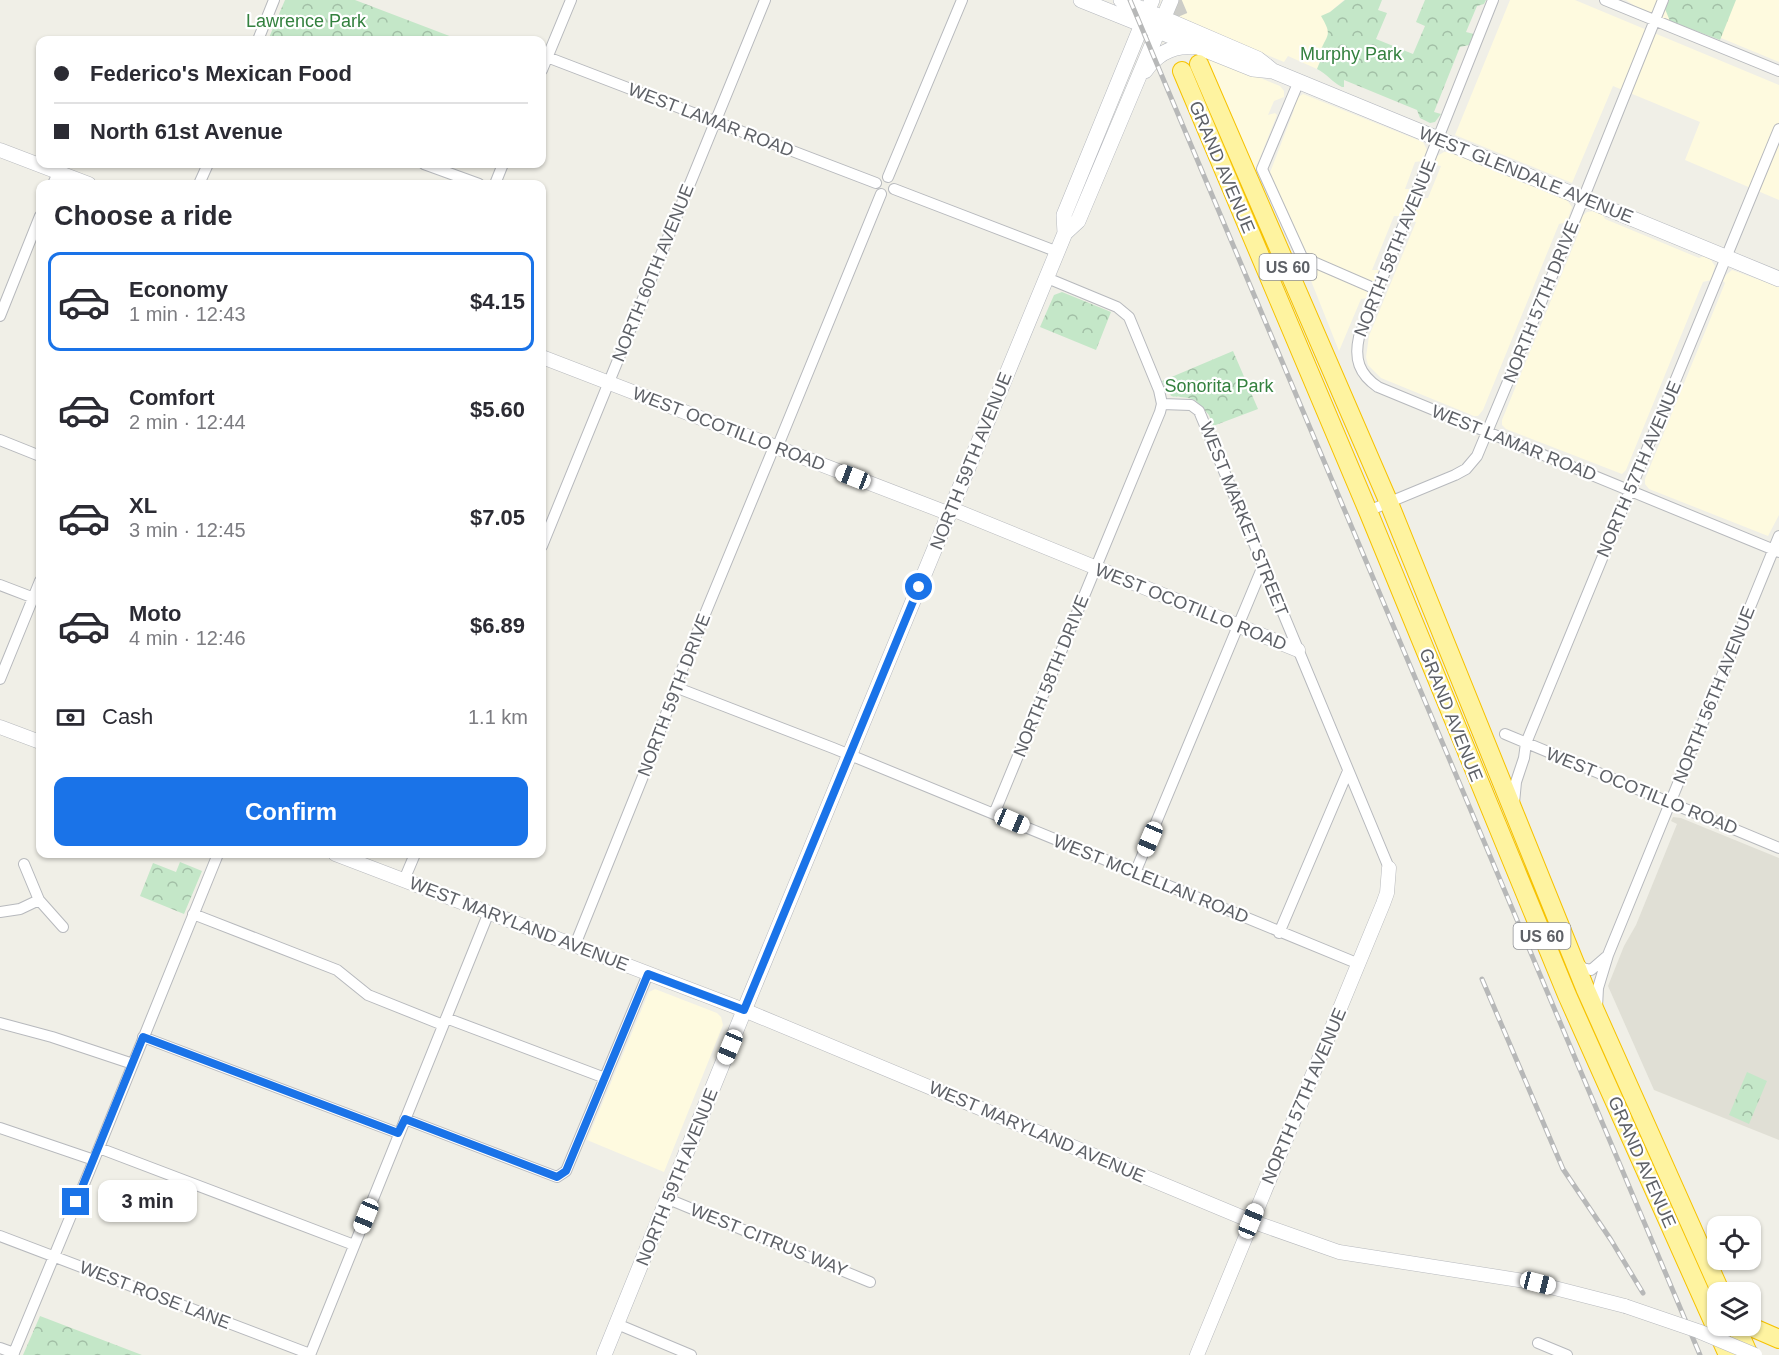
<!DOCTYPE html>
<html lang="en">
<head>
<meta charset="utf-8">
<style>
  :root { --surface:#fff; --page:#f2f2f3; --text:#2b2b33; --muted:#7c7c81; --line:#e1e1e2; --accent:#1a73e8 }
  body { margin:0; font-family:Helvetica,sans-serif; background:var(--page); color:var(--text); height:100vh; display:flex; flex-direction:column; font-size:22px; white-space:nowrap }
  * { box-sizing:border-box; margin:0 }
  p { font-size:20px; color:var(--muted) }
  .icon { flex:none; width:33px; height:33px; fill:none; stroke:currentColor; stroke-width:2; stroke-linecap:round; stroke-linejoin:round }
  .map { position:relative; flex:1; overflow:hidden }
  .drawer { position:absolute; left:36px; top:180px; width:510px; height:678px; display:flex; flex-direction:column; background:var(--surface); border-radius:12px; box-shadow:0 2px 4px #0004 }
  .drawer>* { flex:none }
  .banner { position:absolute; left:36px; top:36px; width:510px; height:132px; border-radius:12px; box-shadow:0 2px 4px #0004; display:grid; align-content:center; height:132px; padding:0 18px; background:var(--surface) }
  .tools { position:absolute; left:1707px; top:1216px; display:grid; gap:12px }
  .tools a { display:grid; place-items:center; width:54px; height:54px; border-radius:12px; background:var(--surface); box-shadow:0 2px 4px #0004; font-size:30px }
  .end { position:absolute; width:27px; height:27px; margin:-14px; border:8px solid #1a73e8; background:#fff; box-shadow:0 0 0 3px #fff }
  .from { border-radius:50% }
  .bubble { position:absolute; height:42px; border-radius:12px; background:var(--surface); box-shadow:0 2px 4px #0004; font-size:20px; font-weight:700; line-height:42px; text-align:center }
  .car { position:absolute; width:18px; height:36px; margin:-18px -9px; border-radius:8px; box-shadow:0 0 4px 2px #0007; background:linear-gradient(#fff 24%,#345 0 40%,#fff 0 76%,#345 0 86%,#fff 0) }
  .banner b { display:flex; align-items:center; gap:21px; height:57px; font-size:22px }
  .banner b+b { border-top:2px solid var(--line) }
  .banner i { width:15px; height:15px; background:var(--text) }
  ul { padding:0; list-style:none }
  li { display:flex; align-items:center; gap:18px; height:99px; margin:0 12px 9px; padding:0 6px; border:3px solid transparent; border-radius:12px }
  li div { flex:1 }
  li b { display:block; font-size:22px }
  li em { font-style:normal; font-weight:700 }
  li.active { border-color:var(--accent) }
  li>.icon { width:54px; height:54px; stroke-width:1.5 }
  h2 { padding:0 18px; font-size:27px; line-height:72px }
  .pay { display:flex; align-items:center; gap:15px; height:66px; padding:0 18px; font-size:22px }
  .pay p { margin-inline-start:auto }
  .button { display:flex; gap:12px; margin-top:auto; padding:12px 18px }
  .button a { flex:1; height:69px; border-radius:12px; background:var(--accent); color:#fff; font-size:24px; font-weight:700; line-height:69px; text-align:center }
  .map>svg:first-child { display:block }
  .commercial { fill:#fefadf }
  .education { fill:#e0dfd5 }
  .park { fill:url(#park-crowns) }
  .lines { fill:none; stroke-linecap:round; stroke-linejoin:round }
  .trunk-tunnel { stroke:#ccccc7; stroke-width:18; stroke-dasharray:18 9; stroke-linecap:butt }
  .minor-casing { stroke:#b7b9bd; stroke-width:12 }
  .tertiary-casing { stroke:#b7b9bd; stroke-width:15 }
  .secondary-casing { stroke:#b5b8be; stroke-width:16 }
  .trunk-casing { stroke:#f6c201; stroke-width:20 }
  .minor { stroke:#fff; stroke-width:10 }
  .tertiary { stroke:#fff; stroke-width:14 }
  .secondary { stroke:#fff; stroke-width:15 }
  .trunk { stroke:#fef3a0; stroke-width:18 }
  .rail-casing { stroke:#b7b8b8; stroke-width:5 }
  .rail { stroke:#fff; stroke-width:3; stroke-dasharray:9; stroke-linecap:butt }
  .tertiary-bridge-casing { stroke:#b7b9bd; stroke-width:15; stroke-linecap:butt }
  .tertiary-bridge { stroke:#fff; stroke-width:14 }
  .route { stroke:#1a73e8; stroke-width:8 }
  .labels { text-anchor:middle; stroke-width:4.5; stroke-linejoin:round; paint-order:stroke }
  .shield { fill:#fff; stroke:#8e9095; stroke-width:1.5 }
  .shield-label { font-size:16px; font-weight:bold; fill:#5e6167 }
  .park-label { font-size:18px; fill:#34813f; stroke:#fff }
  .street-label { font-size:18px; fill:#5e6167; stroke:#fff }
</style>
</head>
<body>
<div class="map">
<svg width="1779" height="1355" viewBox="0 0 1779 1355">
  <defs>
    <pattern id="park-crowns" width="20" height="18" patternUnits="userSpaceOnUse" patternTransform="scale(1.5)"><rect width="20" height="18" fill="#c4e7c8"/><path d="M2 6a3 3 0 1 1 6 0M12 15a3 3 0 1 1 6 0" fill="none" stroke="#a2bfa6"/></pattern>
  </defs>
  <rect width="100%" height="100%" fill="#f0efe7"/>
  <!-- commercial -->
  <path class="commercial" d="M1177,0H1344L1330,12L1329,36L1320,52L1322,56L1317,69L1288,56L1284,62L1180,19L1175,9Z
    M1510,0H1575L1779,85V200L1685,160L1700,122L1613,86L1572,183L1455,135Z
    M1626,0H1779V62L1692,26L1678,24L1635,6Z
    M1204,55L1280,86L1284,91V97L1274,101L1268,115L1275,113L1277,115L1255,170Z
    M1303,94L1423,142L1427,150L1423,161L1415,162L1405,189H1411L1401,216H1394L1372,270H1379L1367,298L1361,299L1339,351L1269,175L1294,110L1292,109L1297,98Z
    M1444,152H1449L1566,199L1572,207L1567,222L1559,224L1483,410L1478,416H1474L1381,378L1368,365L1366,357L1369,336L1416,222H1409L1419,199L1428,198L1441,166L1434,165L1437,156Z
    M1594,211L1602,214L1605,219L1699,258L1704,256L1711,260L1715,266L1711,280L1703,282L1626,470L1622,474L1506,429L1502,425V420L1581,227L1579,223L1581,217L1587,212Z
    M1732,270L1779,287V515L1768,536L1649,489L1645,484V479L1725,283L1723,281L1726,275Z
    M655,989L717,1013L721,1017L723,1025L664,1172L587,1140L649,992Z"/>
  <!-- education -->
  <path class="education" d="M1673,817L1681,818L1779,858V1140L1654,1090L1608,986L1624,946L1636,925L1677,824L1671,821Z"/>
  <!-- park -->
  <path class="park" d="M285,0H355L460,40H268Z
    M1345,0H1382L1378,10L1387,13L1376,39L1413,54L1425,26L1416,22L1425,0H1486L1484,4L1477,6L1466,32L1474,34L1469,45L1460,47L1434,112L1441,114L1435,122L1430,123L1420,118L1417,110L1344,80V87H1342C1332,82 1327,74 1317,69L1322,57L1320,52C1327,34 1333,36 1321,16L1330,12Z
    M1669,0H1736L1720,40L1670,21L1665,9Z
    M1062,292L1111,312L1096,350L1040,327L1054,295Z
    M1233,351L1258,409L1213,426L1209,415L1195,400C1175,392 1172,406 1162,381Z
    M180,862L202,871L184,914L140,896L153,863L176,872Z
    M1747,1072L1767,1081L1749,1124L1729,1115Z
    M40,1316L142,1355H23Z"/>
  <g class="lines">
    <!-- trunk-tunnel -->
    <path class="trunk-tunnel" d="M1172,0L1188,38"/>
    <defs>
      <path id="minor" d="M1493,0L1359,337C1354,359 1359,374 1378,387L1779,552
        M1605,0L1779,71
        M258,40L274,0
        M547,57L876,183
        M542,70L571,0
        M1299,81L1262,169L1302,257L1378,290
        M424,164L479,184
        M888,177L962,0
        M53,184L58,173
        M199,184L208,164
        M495,184L503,164
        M894,189L1058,252
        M0,316L40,216
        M1162,404L1191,405L1199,411L1389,868
        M0,440L40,456
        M777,448L881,194
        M1368,511L1455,475L1466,469L1477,456L1557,264L1663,0
        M542,546L765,0
        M0,585L34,598
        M0,679L40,581
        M675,687L833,748L1359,964
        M1505,734L1779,848
        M1514,803L1516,782L1524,758L1526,743L1779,129
        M994,814L1160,412L1162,404L1159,390L1129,317L1117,307L1047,278
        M24,864L39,900L63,927
        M1135,873L1263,566
        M404,880L415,854
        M0,912L20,909L39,900
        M193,914L337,970L368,995L443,1025
        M1279,933L1348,771
        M575,945L650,759L681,672L774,447
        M1578,963L1583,968L1591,970L1606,957
        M1597,1007L1598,988L1608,955L1779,536
        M446,1018L605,1078
        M0,1023L52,1037L133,1064
        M143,1037L398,1133
        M405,1119L557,1177L566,1171L648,974
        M0,1128L94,1160
        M99,1148L354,1245
        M668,1199L870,1282
        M0,1236L310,1354
        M617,1324L691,1355
        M1538,1343L1567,1355
        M0,1348L14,1353
        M13,1355L94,1160L218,854
        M310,1355L489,912"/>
      <path id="tertiary" d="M0,150L89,184
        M542,357L950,514
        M952,509L1298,650
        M0,727L40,742
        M335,854L744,1010L1251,1221L1339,1252L1531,1282L1625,1306
        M1197,1355L1383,904L1387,893L1389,868"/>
      <path id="secondary" d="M1081,0L1253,69L1273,71
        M1121,0L1258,59L1273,71L1779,279
        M1145,71C1156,55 1172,45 1193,47
        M1065,233L1064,215L1152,0
        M604,1355L750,996L1065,233L1078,221L1171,0"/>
      <path id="trunk" d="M1199,64L1389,503L1585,988L1721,1293
        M1182,71L1368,511L1567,995L1728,1355
        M1736,1326L1749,1355
        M1749,1326L1779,1339"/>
    </defs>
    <!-- minor casing -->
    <use href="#minor" class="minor-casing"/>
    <!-- tertiary casing -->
    <use href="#tertiary" class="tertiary-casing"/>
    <!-- secondary casing -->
    <use href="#secondary" class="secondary-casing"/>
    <!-- trunk casing -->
    <use href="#trunk" class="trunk-casing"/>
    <!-- minor -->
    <use href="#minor" class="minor"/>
    <!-- tertiary -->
    <use href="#tertiary" class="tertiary"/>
    <!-- secondary -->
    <use href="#secondary" class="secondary"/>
    <!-- trunk -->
    <use href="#trunk" class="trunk"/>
    <defs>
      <path id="rail" d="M1130,0L1700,1355
        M1482,979L1563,1169L1611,1240L1643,1293"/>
    </defs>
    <!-- rail casing -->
    <use href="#rail" class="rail-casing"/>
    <!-- rail -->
    <use href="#rail" class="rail"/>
    <defs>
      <path id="tertiary-bridge" d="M1625,1306L1698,1331L1755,1355"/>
    </defs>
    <!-- tertiary-bridge casing -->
    <use href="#tertiary-bridge" class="tertiary-bridge-casing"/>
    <!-- tertiary-bridge -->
    <use href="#tertiary-bridge" class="tertiary-bridge"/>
  </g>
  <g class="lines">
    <!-- route -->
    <path class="route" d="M76,1202L143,1037L398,1133L405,1119L557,1177L566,1171L648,974L744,1010L919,587"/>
  </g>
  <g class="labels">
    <!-- shield labels -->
    <g class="shield">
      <rect x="1259.5" y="254" width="57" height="26" rx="4.5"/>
      <rect x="1513.5" y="923" width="57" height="26" rx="4.5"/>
    </g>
    <g class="shield-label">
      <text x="1288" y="273">US 60</text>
      <text x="1542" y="942">US 60</text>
    </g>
    <!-- park labels -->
    <g class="park-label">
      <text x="306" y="27">Lawrence Park</text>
      <text x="1351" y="60">Murphy Park</text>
      <text x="1219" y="392">Sonorita Park</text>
    </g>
    <!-- street labels -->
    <g class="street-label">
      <text transform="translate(711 120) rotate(21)" y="6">WEST LAMAR ROAD</text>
      <text transform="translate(1222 167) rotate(67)" y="6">GRAND AVENUE</text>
      <text transform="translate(1526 175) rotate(22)" y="6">WEST GLENDALE AVENUE</text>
      <text transform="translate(1395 248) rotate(-68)" y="6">NORTH 58TH AVENUE</text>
      <text transform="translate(653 273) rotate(-68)" y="6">NORTH 60TH AVENUE</text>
      <text transform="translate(1541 302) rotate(-68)" y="6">NORTH 57TH DRIVE</text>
      <text transform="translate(729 429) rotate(21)" y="6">WEST OCOTILLO ROAD</text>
      <text transform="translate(1514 443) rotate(22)" y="6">WEST LAMAR ROAD</text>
      <text transform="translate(971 461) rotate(-68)" y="6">NORTH 59TH AVENUE</text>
      <text transform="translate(1639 469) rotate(-67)" y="6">NORTH 57TH AVENUE</text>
      <text transform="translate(1244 519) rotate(68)" y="6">WEST MARKET STREET</text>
      <text transform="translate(1191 607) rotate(22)" y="6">WEST OCOTILLO ROAD</text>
      <text transform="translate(1051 676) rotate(-68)" y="6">NORTH 58TH DRIVE</text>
      <text transform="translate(674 695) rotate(-69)" y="6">NORTH 59TH DRIVE</text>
      <text transform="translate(1714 695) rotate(-68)" y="6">NORTH 56TH AVENUE</text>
      <text transform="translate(1451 715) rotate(68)" y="6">GRAND AVENUE</text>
      <text transform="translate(1642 791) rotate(22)" y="6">WEST OCOTILLO ROAD</text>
      <text transform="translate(1151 879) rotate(22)" y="6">WEST MCLELLAN ROAD</text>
      <text transform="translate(519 924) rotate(21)" y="6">WEST MARYLAND AVENUE</text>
      <text transform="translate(1304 1096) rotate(-67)" y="6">NORTH 57TH AVENUE</text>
      <text transform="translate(1037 1132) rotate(23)" y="6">WEST MARYLAND AVENUE</text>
      <text transform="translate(1642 1162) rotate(66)" y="6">GRAND AVENUE</text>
      <text transform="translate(677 1177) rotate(-68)" y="6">NORTH 59TH AVENUE</text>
      <text transform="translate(769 1240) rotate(22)" y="6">WEST CITRUS WAY</text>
      <text transform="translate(155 1295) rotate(21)" y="6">WEST ROSE LANE</text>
    </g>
  </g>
</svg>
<div class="tools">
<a><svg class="icon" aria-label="locate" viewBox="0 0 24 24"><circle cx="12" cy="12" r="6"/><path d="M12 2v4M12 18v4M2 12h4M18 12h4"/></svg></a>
<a><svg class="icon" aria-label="layers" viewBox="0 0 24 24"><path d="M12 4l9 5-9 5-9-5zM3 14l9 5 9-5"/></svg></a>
</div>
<i class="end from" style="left:919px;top:587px"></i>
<i class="end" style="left:76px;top:1202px"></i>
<div class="bubble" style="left:98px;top:1180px;width:99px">3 min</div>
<i class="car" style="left:853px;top:477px;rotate:291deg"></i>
<i class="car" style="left:1012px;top:821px;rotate:113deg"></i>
<i class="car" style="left:1150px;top:839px;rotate:203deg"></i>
<i class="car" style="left:730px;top:1047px;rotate:203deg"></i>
<i class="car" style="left:366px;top:1216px;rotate:202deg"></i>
<i class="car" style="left:1251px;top:1221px;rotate:22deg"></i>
<i class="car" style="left:1538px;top:1283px;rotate:104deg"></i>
<div class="banner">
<b><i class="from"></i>Federico's Mexican Food</b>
<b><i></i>North 61st Avenue</b>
</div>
<section class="drawer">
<h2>Choose a ride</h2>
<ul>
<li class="active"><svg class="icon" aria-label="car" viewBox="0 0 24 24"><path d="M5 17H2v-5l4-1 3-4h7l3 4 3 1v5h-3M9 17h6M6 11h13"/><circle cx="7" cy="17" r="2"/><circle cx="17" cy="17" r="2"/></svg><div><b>Economy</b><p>1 min · 12:43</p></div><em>$4.15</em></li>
<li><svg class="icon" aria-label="car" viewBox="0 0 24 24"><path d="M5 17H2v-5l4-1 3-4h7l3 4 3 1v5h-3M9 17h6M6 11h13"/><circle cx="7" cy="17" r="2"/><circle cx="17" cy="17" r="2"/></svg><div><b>Comfort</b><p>2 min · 12:44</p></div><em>$5.60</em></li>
<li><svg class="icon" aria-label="car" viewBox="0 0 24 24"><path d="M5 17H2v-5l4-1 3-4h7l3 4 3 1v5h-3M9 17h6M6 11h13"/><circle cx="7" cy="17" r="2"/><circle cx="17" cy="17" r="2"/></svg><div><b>XL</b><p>3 min · 12:45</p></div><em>$7.05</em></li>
<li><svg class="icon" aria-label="car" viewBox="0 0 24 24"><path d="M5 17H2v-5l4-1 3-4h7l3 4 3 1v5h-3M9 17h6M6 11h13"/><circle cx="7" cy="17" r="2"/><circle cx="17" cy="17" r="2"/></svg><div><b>Moto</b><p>4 min · 12:46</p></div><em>$6.89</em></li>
</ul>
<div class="pay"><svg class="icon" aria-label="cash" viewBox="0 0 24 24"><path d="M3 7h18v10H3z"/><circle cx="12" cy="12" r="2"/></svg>Cash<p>1.1 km</p></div>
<div class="button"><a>Confirm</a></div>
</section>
</div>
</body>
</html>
